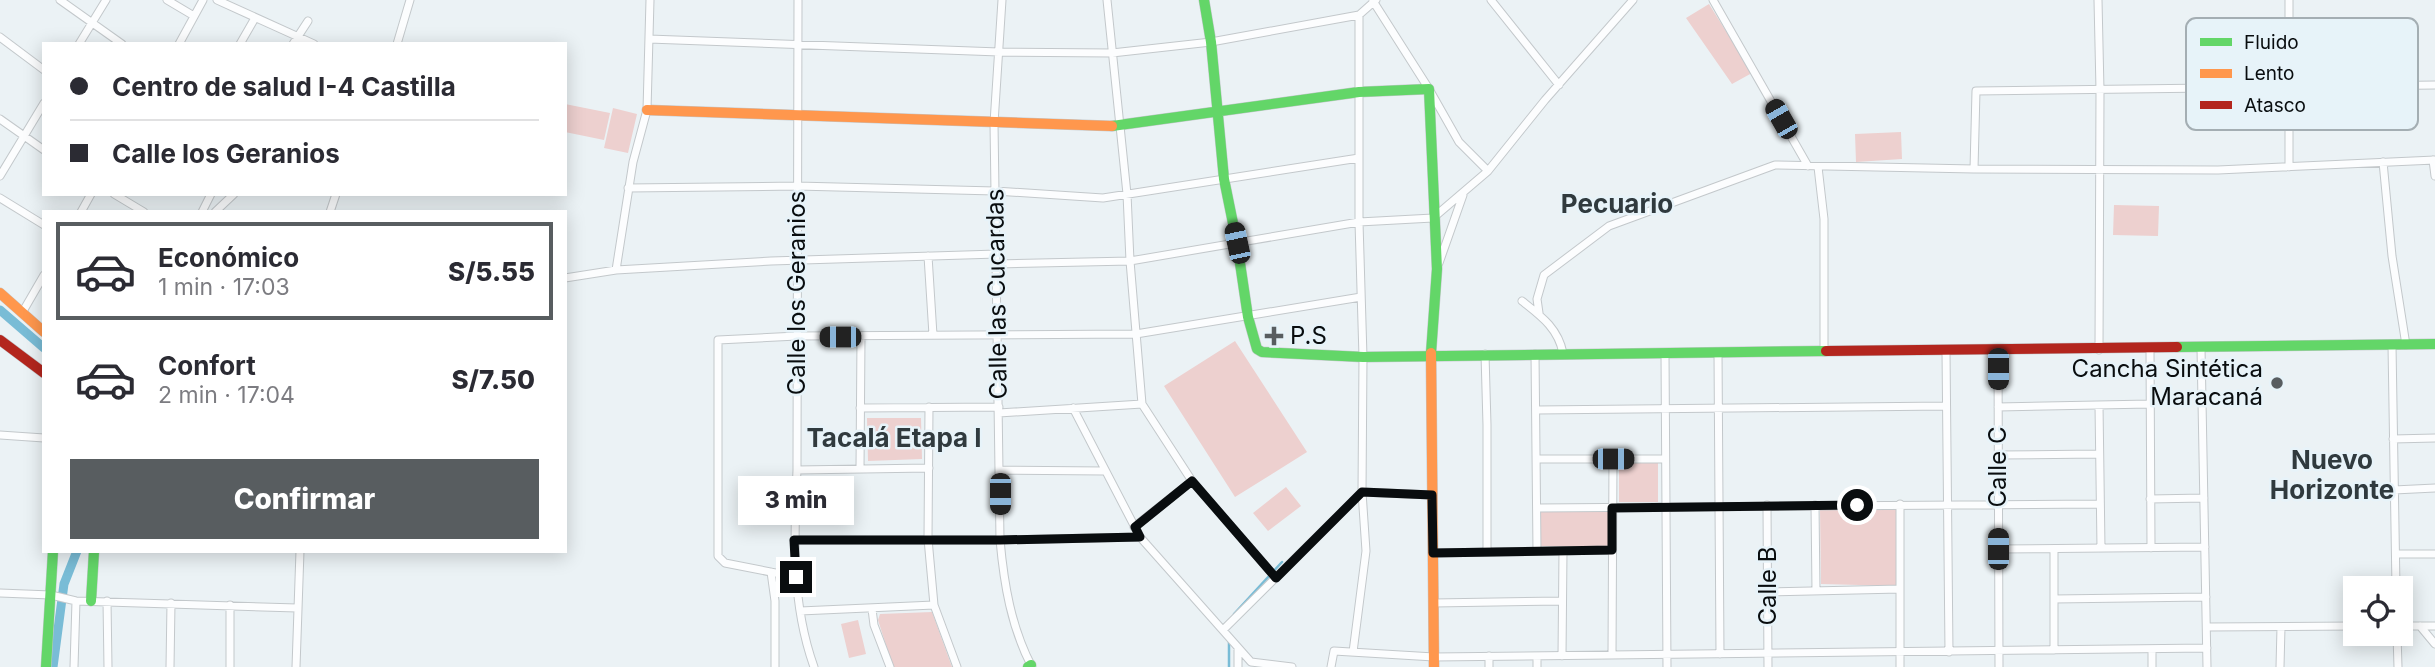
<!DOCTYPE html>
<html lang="es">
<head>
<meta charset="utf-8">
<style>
  :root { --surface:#fff; --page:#f2f2f3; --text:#2b2b33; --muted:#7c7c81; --line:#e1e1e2; --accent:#585d60 }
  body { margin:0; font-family:Inter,sans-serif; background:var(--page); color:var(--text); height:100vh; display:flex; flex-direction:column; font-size:26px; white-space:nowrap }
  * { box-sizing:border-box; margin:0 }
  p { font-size:23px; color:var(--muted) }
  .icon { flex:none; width:38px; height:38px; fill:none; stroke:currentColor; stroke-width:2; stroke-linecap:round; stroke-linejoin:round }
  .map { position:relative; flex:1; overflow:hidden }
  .panel { position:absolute; left:42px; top:210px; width:525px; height:343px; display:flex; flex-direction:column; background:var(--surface); border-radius:0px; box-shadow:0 4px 18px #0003 }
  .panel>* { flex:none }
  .top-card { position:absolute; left:42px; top:42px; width:525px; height:154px; border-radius:0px; box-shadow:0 4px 18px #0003; display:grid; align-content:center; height:154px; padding:0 28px; background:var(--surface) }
  .controls { position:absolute; left:2343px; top:576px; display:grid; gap:14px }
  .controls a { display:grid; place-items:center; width:70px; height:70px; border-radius:0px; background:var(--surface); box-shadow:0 4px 18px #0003; font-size:35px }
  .end { position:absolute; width:32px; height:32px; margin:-16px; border:9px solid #090d0f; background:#fff; box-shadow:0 0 0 4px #fff }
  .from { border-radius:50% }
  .bubble { position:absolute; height:49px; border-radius:0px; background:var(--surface); box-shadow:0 4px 18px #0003; font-size:23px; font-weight:800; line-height:49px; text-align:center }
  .car { position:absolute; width:21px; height:42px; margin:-21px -10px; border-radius:9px; box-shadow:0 0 5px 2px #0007; background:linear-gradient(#222 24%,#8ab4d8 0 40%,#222 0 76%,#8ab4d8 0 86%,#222 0) }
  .top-card b { display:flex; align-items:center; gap:24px; height:66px; font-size:26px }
  .top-card b+b { border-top:2px solid var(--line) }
  .top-card i { width:18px; height:18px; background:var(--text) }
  ul { padding:12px 0 0; list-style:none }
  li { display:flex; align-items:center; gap:21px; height:98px; margin:0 14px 10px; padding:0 14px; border:4px solid transparent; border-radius:0px }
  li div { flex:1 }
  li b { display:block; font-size:26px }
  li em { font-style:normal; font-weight:800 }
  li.current { border-color:var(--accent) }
  li>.icon { width:63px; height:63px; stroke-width:1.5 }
  .cta { display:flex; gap:14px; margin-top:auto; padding:14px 28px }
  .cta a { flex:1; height:80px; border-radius:0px; background:var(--accent); color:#fff; font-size:28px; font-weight:800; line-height:80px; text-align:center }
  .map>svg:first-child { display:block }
  .green { fill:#edd0cf }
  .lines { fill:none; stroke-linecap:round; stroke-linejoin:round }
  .stream { stroke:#79bcd6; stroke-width:2.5 }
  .canal { stroke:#79bcd6; stroke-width:9 }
  .street-casing { stroke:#c3c8cb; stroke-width:9 }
  .fast-casing { stroke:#c3c8cb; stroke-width:11 }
  .slow-casing { stroke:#c3c8cb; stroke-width:11 }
  .jam-casing { stroke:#c3c8cb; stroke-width:11 }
  .street { stroke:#fcfdfe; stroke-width:7 }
  .fast { stroke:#63d668; stroke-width:10 }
  .slow { stroke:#ff974d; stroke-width:10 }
  .jam { stroke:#b3261e; stroke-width:10 }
  .route { stroke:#090d0f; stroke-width:9 }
  .poi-dot { fill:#585d60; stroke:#e7f3f9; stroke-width:2.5 }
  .labels { text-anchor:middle; stroke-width:5; stroke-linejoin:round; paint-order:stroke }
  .street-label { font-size:24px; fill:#090d0f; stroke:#e7f3f9 }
  .poi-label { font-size:24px; fill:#090d0f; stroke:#e7f3f9; text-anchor:start }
  .neighbourhood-label { font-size:26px; font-weight:bold; fill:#303a3e; stroke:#e7f3f9 }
  .key { fill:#e7f3f9; stroke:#a4aeb3; stroke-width:2 }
  .key-label { font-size:19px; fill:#090d0f }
</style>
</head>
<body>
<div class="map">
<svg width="2435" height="667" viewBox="0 0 2435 667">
  <rect width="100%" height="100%" fill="#ebf2f5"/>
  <!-- green -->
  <path class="green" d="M1709,4L1752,73L1732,84L1686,18Z
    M565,104L610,113L604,140L565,132Z
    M613,108L637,114L628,153L604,148Z
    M1901,132L1902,159L1856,162L1855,134Z
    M2114,205L2159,206L2158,236L2113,235Z
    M1235,341L1307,452L1235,497L1164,386Z
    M867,418H921L922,459L868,461Z
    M1619,462H1658V502H1619Z
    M1286,487L1301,506L1268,531L1253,513Z
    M1820,508L1897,509V586L1821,584Z
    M1539,510L1609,511V547L1539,546Z
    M932,612L952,667H893L878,620L880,614Z
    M858,620L866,654L849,658L841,624Z"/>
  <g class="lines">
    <!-- stream -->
    <path class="stream" d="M1234,614L1282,562
      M1229,641V667"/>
    <!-- canal -->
    <path class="canal" d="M0,310L44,348
      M53,667L64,584L77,551"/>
    <defs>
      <path id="street" d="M60,0L122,44
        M167,0L194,16
        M217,0L314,44
        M798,0L797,470C794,537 791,603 814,667
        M1002,0L994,123L1000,540C1004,584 1011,627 1032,667
        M1107,0L1127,194L1130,261L1142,404L1192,481L1276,578
        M1491,0L1559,85
        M1713,0L1808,166
        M2098,0L2100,90L2099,350
        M2289,0V167
        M1373,1L1429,89L1459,142L1488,171
        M0,37L44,70
        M649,39L999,52L1112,53L1211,42L1359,15L1376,0
        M79,44L106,0
        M179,44L203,0
        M240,44L255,18
        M293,44L308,21
        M397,44L410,0
        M0,119L44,150
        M2433,160L2435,176
        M2383,162L2392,256L2406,345
        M1818,167L1824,219V352
        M1974,169L1976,91L2435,85
        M0,176L44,103
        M628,188L797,186L995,191L1103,198L1359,158
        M114,194L144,212
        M0,198L44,225
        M81,212L91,194
        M202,212L211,194
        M215,212L234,194
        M330,212L336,194
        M928,256L933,335
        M1439,263L1463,195
        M998,264L1130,261L1359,222L1433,218L1488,171L1545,100L1633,0
        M616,270L633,162L647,110L650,0
        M565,278L616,270L771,261L997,254
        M1522,301C1541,316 1558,328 1563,353
        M22,313L44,275
        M1539,313L1537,299L1544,275L1609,226L1775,165L1974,169L2218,170L2435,160
        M2392,345L2396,588
        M2201,348L2207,667
        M2150,349L2151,548
        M1998,350L1999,667
        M1946,351L1949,652
        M1718,352L1720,654
        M1665,353L1667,667
        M1485,354L1487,425V552
        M1535,354L1537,551
        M2099,405L2101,548
        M929,407L928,539L934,605L957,667
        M1998,407L2150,404
        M860,408L999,407
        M1073,408L1140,537L1251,662L1292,667
        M1537,410L1946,406
        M999,413L1142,404
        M0,435L44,438
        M2393,439L2435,438
        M1998,455L2099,454
        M1537,459H1665
        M860,469L861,337
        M797,470L929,468
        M1000,470L1104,471
        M2394,490L2435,488
        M2150,499L2204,498
        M1900,504V667
        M1767,505L1768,667
        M1815,505L1816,591
        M1537,508L2100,504
        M1134,527L1192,481
        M794,540H1000L1140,537
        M1998,549L2205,547
        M1433,553L1612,550
        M2396,554H2435
        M771,572L775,601V667
        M796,577L725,563L718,556V340L797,336L1136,334L1361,297
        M1768,592L1900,589
        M0,593L51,595L76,601L297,608
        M2054,599L2206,597
        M107,601L108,667
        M1434,603L1562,601
        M230,605V667
        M872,609L874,625L890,667
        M800,611L934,605
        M2401,626H2435
        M2420,626L2435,644
        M2207,627L2356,626
        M1223,630L1362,492L1432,495
        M2397,634L2398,667
        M2152,649V667
        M2054,650V549
        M1353,652L1366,551L1362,492L1363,357L1359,222V15
        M1612,655L1613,459
        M1537,656V667
        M1562,656L1563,551
        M74,667L76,601
        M170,667L171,603
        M296,667L300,551
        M1238,667V648
        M1331,667L1334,651L1434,657L2207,648
        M1489,667V656
        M2280,667L2281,627"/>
      <path id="fast" d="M1204,0L1211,42L1224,179L1237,243L1248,317L1257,349L1262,352L1363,357L1826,351
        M1112,126L1359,92L1429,89L1437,269L1431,353
        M2177,347L2435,344
        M91,601L94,551
        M46,667L53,551
        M1028,667L1031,665"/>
      <path id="slow" d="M647,110L1112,126
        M0,293L44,332
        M1431,353L1434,667"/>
      <path id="jam" d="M0,340L44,373
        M1826,351L2177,347"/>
    </defs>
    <!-- street casing -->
    <use href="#street" class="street-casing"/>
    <!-- fast casing -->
    <use href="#fast" class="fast-casing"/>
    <!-- slow casing -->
    <use href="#slow" class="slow-casing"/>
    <!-- jam casing -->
    <use href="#jam" class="jam-casing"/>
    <!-- street -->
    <use href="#street" class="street"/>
    <!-- fast -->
    <use href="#fast" class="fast"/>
    <!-- slow -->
    <use href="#slow" class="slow"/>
    <!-- jam -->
    <use href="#jam" class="jam"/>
  </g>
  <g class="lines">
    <!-- route -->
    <path class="route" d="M796,577L794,540H1000L1140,537L1135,527L1192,481L1276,578L1362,492L1432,495L1433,553L1612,550V508L1857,505"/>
  </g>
  <!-- markers -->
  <g class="poi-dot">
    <path d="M1270.5 325.5h7v7h7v7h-7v7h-7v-7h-7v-7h7z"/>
    <circle cx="2277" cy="383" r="7"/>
  </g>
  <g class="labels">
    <!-- street labels -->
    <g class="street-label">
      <text transform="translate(797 293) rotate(-90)" y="8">Calle los Geranios</text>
      <text transform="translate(997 294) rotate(-91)" y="8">Calle las Cucardas</text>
      <text transform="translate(1998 467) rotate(-90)" y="8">Calle C</text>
      <text transform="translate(1768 586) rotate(-90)" y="8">Calle B</text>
    </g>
    <!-- poi labels -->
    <g class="poi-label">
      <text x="1290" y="344">P.S</text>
      <text x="2263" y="377" text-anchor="end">Cancha Sintética<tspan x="2263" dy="28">Maracaná</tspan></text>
    </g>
    <!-- neighbourhood labels -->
    <g class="neighbourhood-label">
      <text x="1617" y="213">Pecuario</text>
      <text x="894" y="447">Tacalá Etapa I</text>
      <text x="2332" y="469">Nuevo<tspan x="2332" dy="30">Horizonte</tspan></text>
    </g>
  </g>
  <!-- legend -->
  <rect x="2186" y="18" width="232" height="112" rx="10" class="key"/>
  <rect x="2200" y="38" width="32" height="8" fill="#63d668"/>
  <rect x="2200" y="69" width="32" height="9" fill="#ff974d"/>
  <rect x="2200" y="101" width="32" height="8" fill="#b3261e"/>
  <g class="key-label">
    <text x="2244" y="49">Fluido</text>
    <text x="2244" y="80">Lento</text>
    <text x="2244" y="112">Atasco</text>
  </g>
</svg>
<div class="controls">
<a><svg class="icon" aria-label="locate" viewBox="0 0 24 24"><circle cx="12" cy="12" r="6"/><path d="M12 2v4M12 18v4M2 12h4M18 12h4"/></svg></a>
</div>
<i class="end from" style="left:1857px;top:505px"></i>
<i class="end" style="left:796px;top:577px"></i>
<div class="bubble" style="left:738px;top:476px;width:116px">3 min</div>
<i class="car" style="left:1781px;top:119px;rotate:330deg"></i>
<i class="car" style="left:1237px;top:243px;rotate:348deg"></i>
<i class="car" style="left:840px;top:337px;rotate:270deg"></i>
<i class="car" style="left:1998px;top:369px;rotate:180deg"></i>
<i class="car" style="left:1613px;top:459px;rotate:90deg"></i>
<i class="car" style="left:1000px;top:494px;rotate:180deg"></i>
<i class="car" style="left:1998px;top:549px;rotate:0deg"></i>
<div class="top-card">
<b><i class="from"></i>Centro de salud I-4 Castilla</b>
<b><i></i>Calle los Geranios</b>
</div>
<section class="panel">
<ul>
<li class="current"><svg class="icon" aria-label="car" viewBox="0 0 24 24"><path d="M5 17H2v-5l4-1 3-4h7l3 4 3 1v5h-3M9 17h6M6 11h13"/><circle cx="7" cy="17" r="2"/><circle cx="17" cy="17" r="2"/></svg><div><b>Económico</b><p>1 min · 17:03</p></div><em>S/5.55</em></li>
<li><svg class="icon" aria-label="car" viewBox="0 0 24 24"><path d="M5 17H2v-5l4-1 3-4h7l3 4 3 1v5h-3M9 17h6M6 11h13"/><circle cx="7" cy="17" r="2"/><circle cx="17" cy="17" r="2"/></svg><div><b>Confort</b><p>2 min · 17:04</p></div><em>S/7.50</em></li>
</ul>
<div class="cta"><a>Confirmar</a></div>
</section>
</div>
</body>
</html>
